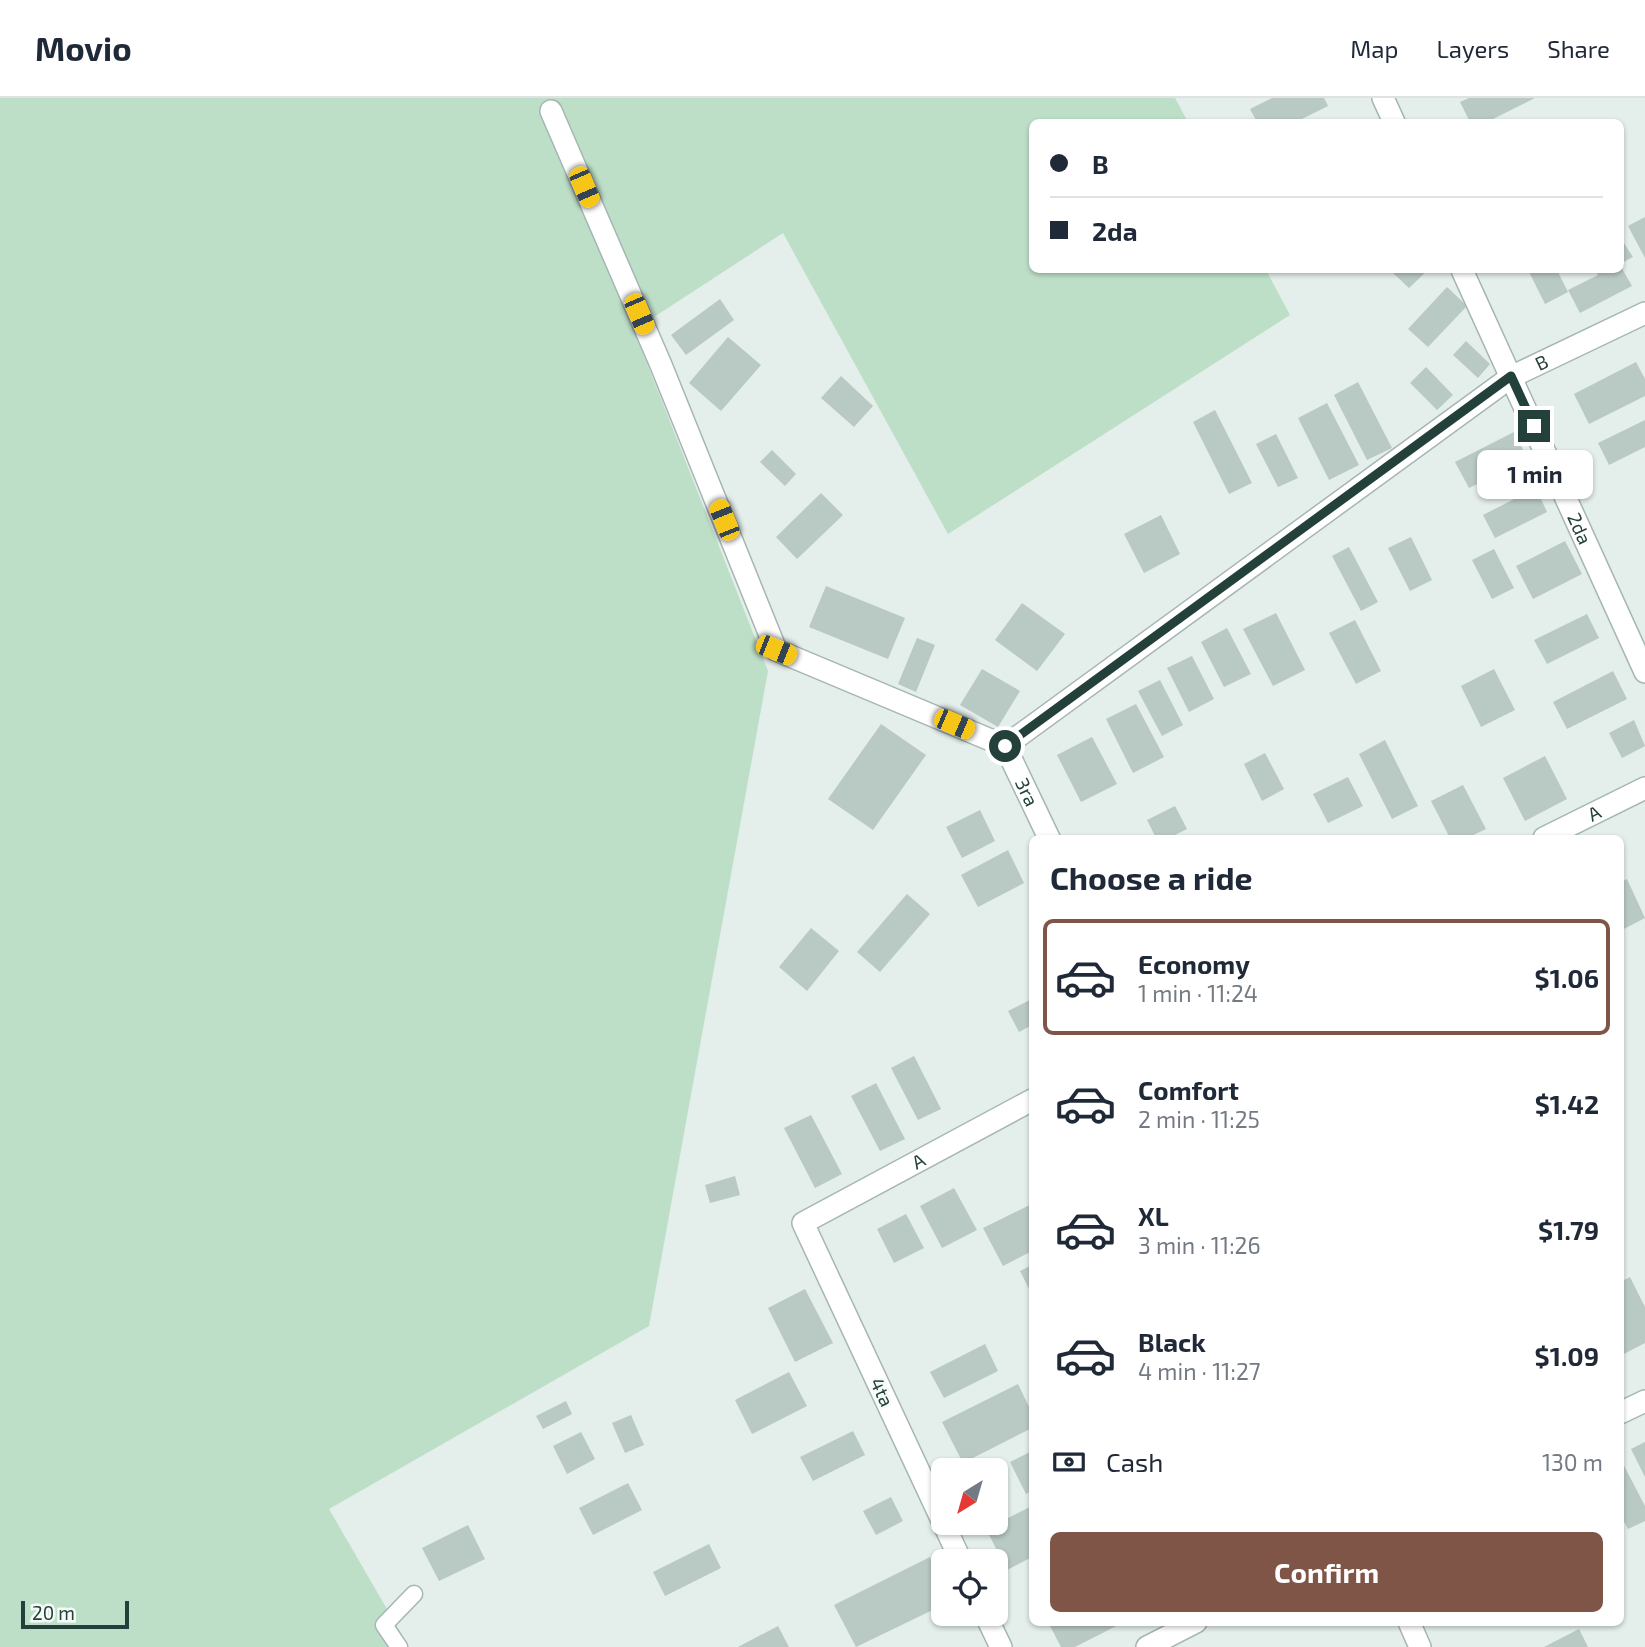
<!DOCTYPE html>
<html lang="en">
<head>
<meta charset="utf-8">
<style>
  :root { --surface:#fff; --page:#f6f6f7; --text:#1f2937; --muted:#747a83; --line:#e0e1e3; --accent:#7f5547 }
  body { margin:0; font-family:"Exo 2",sans-serif; background:var(--page); color:var(--text); height:100vh; display:flex; flex-direction:column; font-size:26px; white-space:nowrap }
  * { box-sizing:border-box; margin:0 }
  p { font-size:23px; color:var(--muted) }
  .icon { flex:none; width:38px; height:38px; fill:none; stroke:currentColor; stroke-width:2; stroke-linecap:round; stroke-linejoin:round }
  .map { position:relative; flex:1; overflow:hidden }
  .drawer { position:absolute; left:1029px; top:737px; width:595px; height:791px; display:flex; flex-direction:column; background:var(--surface); border-radius:10px; box-shadow:0 2px 5px #0004 }
  .drawer>* { flex:none }
  .top-card { position:absolute; left:1029px; top:21px; width:595px; height:154px; border-radius:10px; box-shadow:0 2px 5px #0004; display:grid; align-content:center; height:154px; padding:0 21px; background:var(--surface) }
  .needle { width:46px; rotate:217deg }
  .controls { position:absolute; left:931px; top:1360px; display:grid; gap:14px }
  .controls a { display:grid; place-items:center; width:77px; height:77px; border-radius:10px; background:var(--surface); box-shadow:0 2px 5px #0004; font-size:35px }
  .scale { position:absolute; left:21px; bottom:18px; width:108px; box-sizing:border-box; padding-left:7px; border:4px solid #23403a; border-top:0; font-size:19px; line-height:24px; white-space:nowrap; color:#23403a; -webkit-text-stroke:5px #f5faf8; paint-order:stroke }
  .end { position:absolute; width:32px; height:32px; margin:-16px; border:9px solid #23403a; background:#fff; box-shadow:0 0 0 4px #fff }
  .from { border-radius:50% }
  .bubble { position:absolute; height:49px; border-radius:10px; background:var(--surface); box-shadow:0 2px 5px #0004; font-size:23px; font-weight:700; line-height:49px; text-align:center }
  .car { position:absolute; width:21px; height:42px; margin:-21px -10px; border-radius:9px; box-shadow:0 0 5px 2px #0007; background:linear-gradient(#f5c518 24%,#345 0 40%,#f5c518 0 76%,#345 0 86%,#f5c518 0) }
  .top-card b { display:flex; align-items:center; gap:24px; height:66px; font-size:26px }
  .top-card b+b { border-top:2px solid var(--line) }
  .top-card i { width:18px; height:18px; background:var(--text) }
  ul { padding:0; list-style:none }
  li { display:flex; align-items:center; gap:21px; height:116px; margin:0 14px 10px; padding:0 7px; border:4px solid transparent; border-radius:10px }
  li div { flex:1 }
  li b { display:block; font-size:26px }
  li em { font-style:normal; font-weight:700 }
  li.current { border-color:var(--accent) }
  li>.icon { width:63px; height:63px; stroke-width:1.5 }
  h2 { padding:0 21px; font-size:32px; line-height:84px }
  .pay { display:flex; align-items:center; gap:18px; height:77px; padding:0 21px; font-size:26px }
  .pay p { margin-inline-start:auto }
  .action { display:flex; gap:14px; margin-top:auto; padding:14px 21px }
  .action a { flex:1; height:80px; border-radius:10px; background:var(--accent); color:#fff; font-size:28px; font-weight:700; line-height:80px; text-align:center }
  header { display:flex; align-items:center; gap:42px; box-sizing:border-box; height:98px; padding:0 35px; background:var(--surface); border-bottom:2px solid var(--line) }
  header strong { font-size:33px }
  nav { display:flex; gap:38px; margin-inline-start:auto; font-size:24px }
  .map>svg:first-child { display:block }
  .green { fill:#bddfc8 }
  .building { fill:#b9c9c3 }
  .lines { fill:none; stroke-linecap:round; stroke-linejoin:round }
  .lane-casing { stroke:#a6b6b2; stroke-width:19 }
  .street-casing { stroke:#a6b6b2; stroke-width:24 }
  .lane { stroke:#fff; stroke-width:16 }
  .street { stroke:#fff; stroke-width:21 }
  .route { stroke:#23403a; stroke-width:9 }
  .labels { text-anchor:middle; stroke-width:5; stroke-linejoin:round; paint-order:stroke }
  .street-label { font-size:19px; fill:#23403a; stroke:#f5faf8 }
</style>
</head>
<body>
<header>
<strong>Movio</strong>
<nav><a>Map</a><a>Layers</a><a>Share</a></nav>
</header>
<div class="map">
<svg width="1645" height="1549" viewBox="0 0 1645 1549">
  <rect width="100%" height="100%" fill="#e4eeea"/>
  <!-- green -->
  <path class="green" d="M0,0H1175L1188,24H1032V172H1266L1290,217L948,436L783,135L634,232L768,573L649,1228L329,1411L409,1549H0Z"/>
  <!-- building -->
  <path class="building" d="M1272,0H1324L1328,8L1296,24H1257L1250,11Z
    M1469,0H1535L1487,24H1470L1460,4Z
    M1645,119V160L1628,128Z
    M1620,139L1633,159L1620,166Z
    M1620,167L1632,188L1580,215L1568,192L1598,177L1595,172H1620Z
    M1396,172H1428L1409,190L1393,175Z
    M1528,172H1557L1568,194L1545,206Z
    M1447,189L1467,208L1428,249L1408,231Z
    M720,201L734,222L686,257L671,237Z
    M728,239L761,267L721,313L689,285Z
    M1466,243L1490,266L1478,280L1453,257Z
    M1636,264L1645,281V298L1589,326L1574,296Z
    M1426,269L1453,297L1437,312L1410,285Z
    M841,278L873,308L854,329L821,300Z
    M1358,284L1392,350L1367,362L1334,297Z
    M1327,305L1359,367L1329,382L1298,320Z
    M1215,312L1252,385L1229,396L1193,324Z
    M1645,322V349L1609,367L1598,345Z
    M1514,334L1528,361L1469,390L1455,364Z
    M1276,336L1298,380L1278,389L1256,346Z
    M772,352L796,376L785,388L760,364Z
    M1536,390L1547,414L1495,440L1483,417Z
    M821,395L843,417L797,461L776,439Z
    M1161,417L1180,456L1144,475L1124,436Z
    M1411,439L1432,482L1410,493L1388,450Z
    M1565,443L1582,476L1533,501L1516,468Z
    M1349,449L1378,504L1361,513L1332,458Z
    M1494,451L1514,490L1492,501L1472,462Z
    M826,488L905,520L888,561L809,529Z
    M1022,505L1065,536L1037,573L995,542Z
    M1276,515L1305,572L1273,588L1243,531Z
    M1587,516L1599,540L1547,566L1534,542Z
    M1355,522L1381,573L1356,586L1329,535Z
    M1227,530L1251,576L1224,589L1201,544Z
    M917,540L935,547L916,594L898,586Z
    M1192,558L1214,601L1189,614L1167,570Z
    M982,571L1020,593L998,629L960,607Z
    M1494,571L1515,612L1481,629L1461,588Z
    M1613,573L1627,601L1567,631L1553,604Z
    M1160,582L1183,627L1162,638L1138,593Z
    M1136,606L1164,659L1133,675L1106,621Z
    M1634,622L1645,648L1622,660L1609,635Z
    M881,626L926,657L873,732L828,701Z
    M1092,639L1117,686L1081,704L1057,657Z
    M1385,642L1418,708L1392,721L1359,656Z
    M1265,655L1284,691L1262,703L1244,666Z
    M1545,658L1567,701L1525,723L1503,680Z
    M1348,679L1363,708L1328,725L1313,696Z
    M1463,687L1486,731L1467,740H1450L1431,703Z
    M1175,708L1187,731L1169,740H1156L1147,722Z
    M980,712L995,743L962,760L946,729Z
    M1008,752L1024,785L978,809L961,777Z
    M1627,781L1645,820L1620,833V784Z
    M907,796L930,816L880,874L857,854Z
    M811,830L839,853L807,893L779,869Z
    M1032,901V927L1019,934L1008,913Z
    M914,958L941,1011L918,1022L891,970Z
    M876,985L905,1041L880,1053L851,998Z
    M811,1017L842,1076L815,1090L784,1030Z
    M735,1078L740,1097L710,1105L705,1087Z
    M954,1090L977,1132L942,1150L920,1108Z
    M1032,1106V1153L1003,1168L983,1130Z
    M906,1116L924,1150L894,1165L877,1131Z
    M1032,1167V1197L1020,1173Z
    M1630,1179L1645,1209V1245L1620,1258V1184Z
    M805,1191L833,1245L795,1264L768,1210Z
    M985,1246L998,1273L944,1300L930,1274Z
    M789,1274L807,1308L752,1336L735,1302Z
    M1018,1286L1032,1315V1330L963,1365L942,1324Z
    M566,1303L572,1316L543,1331L536,1318Z
    M631,1317L644,1347L625,1355L612,1325Z
    M853,1333L865,1357L813,1383L800,1359Z
    M581,1334L595,1361L567,1376L553,1348Z
    M1645,1344V1379L1631,1351Z
    M1032,1353V1392L1026,1396L1010,1364Z
    M1620,1360L1645,1408V1423L1628,1431L1620,1416Z
    M628,1385L642,1412L593,1437L579,1410Z
    M891,1399L903,1423L876,1437L863,1413Z
    M1032,1408V1459L1007,1472L986,1431Z
    M468,1427L485,1461L439,1483L422,1450Z
    M709,1446L721,1470L665,1498L653,1474Z
    M930,1459L943,1485V1507L856,1549L834,1507Z
    M1048,1524H1124L1075,1549H1061Z
    M778,1528L789,1549H738Z
    M1579,1531L1588,1549H1544Z"/>
  <g class="lines">
    <defs>
      <path id="lane" d="M399,1549L384,1527L414,1496"/>
      <g id="street">
        <path d="M1383,0L1394,24"/>
        <path d="M551,13L661,267L776,552L1005,648"/>
        <path id="s1" d="M1462,172L1645,574"/>
        <path id="s2" d="M1005,648L1511,279L1645,215"/>
        <path id="s3" d="M1005,648L1049,740"/>
        <path id="s4" d="M1544,740L1645,690"/>
        <path d="M1620,1315L1645,1303"/>
        <path id="s5" d="M961,1463L803,1125L1032,1002"/>
        <path d="M985,1516L1001,1549"/>
        <path d="M1409,1524L1420,1549"/>
        <path d="M1147,1549L1196,1524"/>
      </g>
    </defs>
    <!-- lane casing -->
    <use href="#lane" class="lane-casing"/>
    <!-- street casing -->
    <use href="#street" class="street-casing"/>
    <!-- lane -->
    <use href="#lane" class="lane"/>
    <!-- street -->
    <use href="#street" class="street"/>
  </g>
  <g class="lines">
    <!-- route -->
    <path class="route" d="M1005,648L1511,278L1534,328"/>
  </g>
  <g class="labels">
    <!-- street labels -->
    <g class="street-label">
      <text dy="7" stroke="none"><textPath href="#s2" startOffset="660">B</textPath></text>
      <text dy="7" stroke="none"><textPath href="#s1" startOffset="284">2da</textPath></text>
      <text dy="7" stroke="none"><textPath href="#s3" startOffset="51">3ra</textPath></text>
      <text dy="7" stroke="none"><textPath href="#s4" startOffset="56">A</textPath></text>
      <text dy="7" stroke="none"><textPath href="#s5" startOffset="504">A</textPath></text>
      <text transform="translate(882 1294) rotate(65)" y="7">4ta</text>
    </g>
  </g>
</svg>
<div class="controls">
<a><svg class="needle" viewBox="-14 -14 28 28"><path d="M0-13l5 13h-10z" fill="#e53935"/><path d="M0 13l5-13h-10z" fill="#747a83"/></svg></a>
<a><svg class="icon" aria-label="locate" viewBox="0 0 24 24"><circle cx="12" cy="12" r="6"/><path d="M12 2v4M12 18v4M2 12h4M18 12h4"/></svg></a>
</div>
<div class="scale">20 m</div>
<i class="end from" style="left:1005px;top:648px"></i>
<i class="end" style="left:1534px;top:328px"></i>
<div class="bubble" style="left:1477px;top:352px;width:116px">1 min</div>
<i class="car" style="left:584px;top:89px;rotate:157deg"></i>
<i class="car" style="left:639px;top:216px;rotate:157deg"></i>
<i class="car" style="left:724px;top:422px;rotate:338deg"></i>
<i class="car" style="left:776px;top:552px;rotate:112deg"></i>
<i class="car" style="left:954px;top:626px;rotate:113deg"></i>
<div class="top-card">
<b><i class="from"></i>B</b>
<b><i></i>2da</b>
</div>
<section class="drawer">
<h2>Choose a ride</h2>
<ul>
<li class="current"><svg class="icon" aria-label="car" viewBox="0 0 24 24"><path d="M5 17H2v-5l4-1 3-4h7l3 4 3 1v5h-3M9 17h6M6 11h13"/><circle cx="7" cy="17" r="2"/><circle cx="17" cy="17" r="2"/></svg><div><b>Economy</b><p>1 min · 11:24</p></div><em>$1.06</em></li>
<li><svg class="icon" aria-label="car" viewBox="0 0 24 24"><path d="M5 17H2v-5l4-1 3-4h7l3 4 3 1v5h-3M9 17h6M6 11h13"/><circle cx="7" cy="17" r="2"/><circle cx="17" cy="17" r="2"/></svg><div><b>Comfort</b><p>2 min · 11:25</p></div><em>$1.42</em></li>
<li><svg class="icon" aria-label="car" viewBox="0 0 24 24"><path d="M5 17H2v-5l4-1 3-4h7l3 4 3 1v5h-3M9 17h6M6 11h13"/><circle cx="7" cy="17" r="2"/><circle cx="17" cy="17" r="2"/></svg><div><b>XL</b><p>3 min · 11:26</p></div><em>$1.79</em></li>
<li><svg class="icon" aria-label="car" viewBox="0 0 24 24"><path d="M5 17H2v-5l4-1 3-4h7l3 4 3 1v5h-3M9 17h6M6 11h13"/><circle cx="7" cy="17" r="2"/><circle cx="17" cy="17" r="2"/></svg><div><b>Black</b><p>4 min · 11:27</p></div><em>$1.09</em></li>
</ul>
<div class="pay"><svg class="icon" aria-label="cash" viewBox="0 0 24 24"><path d="M3 7h18v10H3z"/><circle cx="12" cy="12" r="2"/></svg>Cash<p>130 m</p></div>
<div class="action"><a>Confirm</a></div>
</section>
</div>
</body>
</html>
